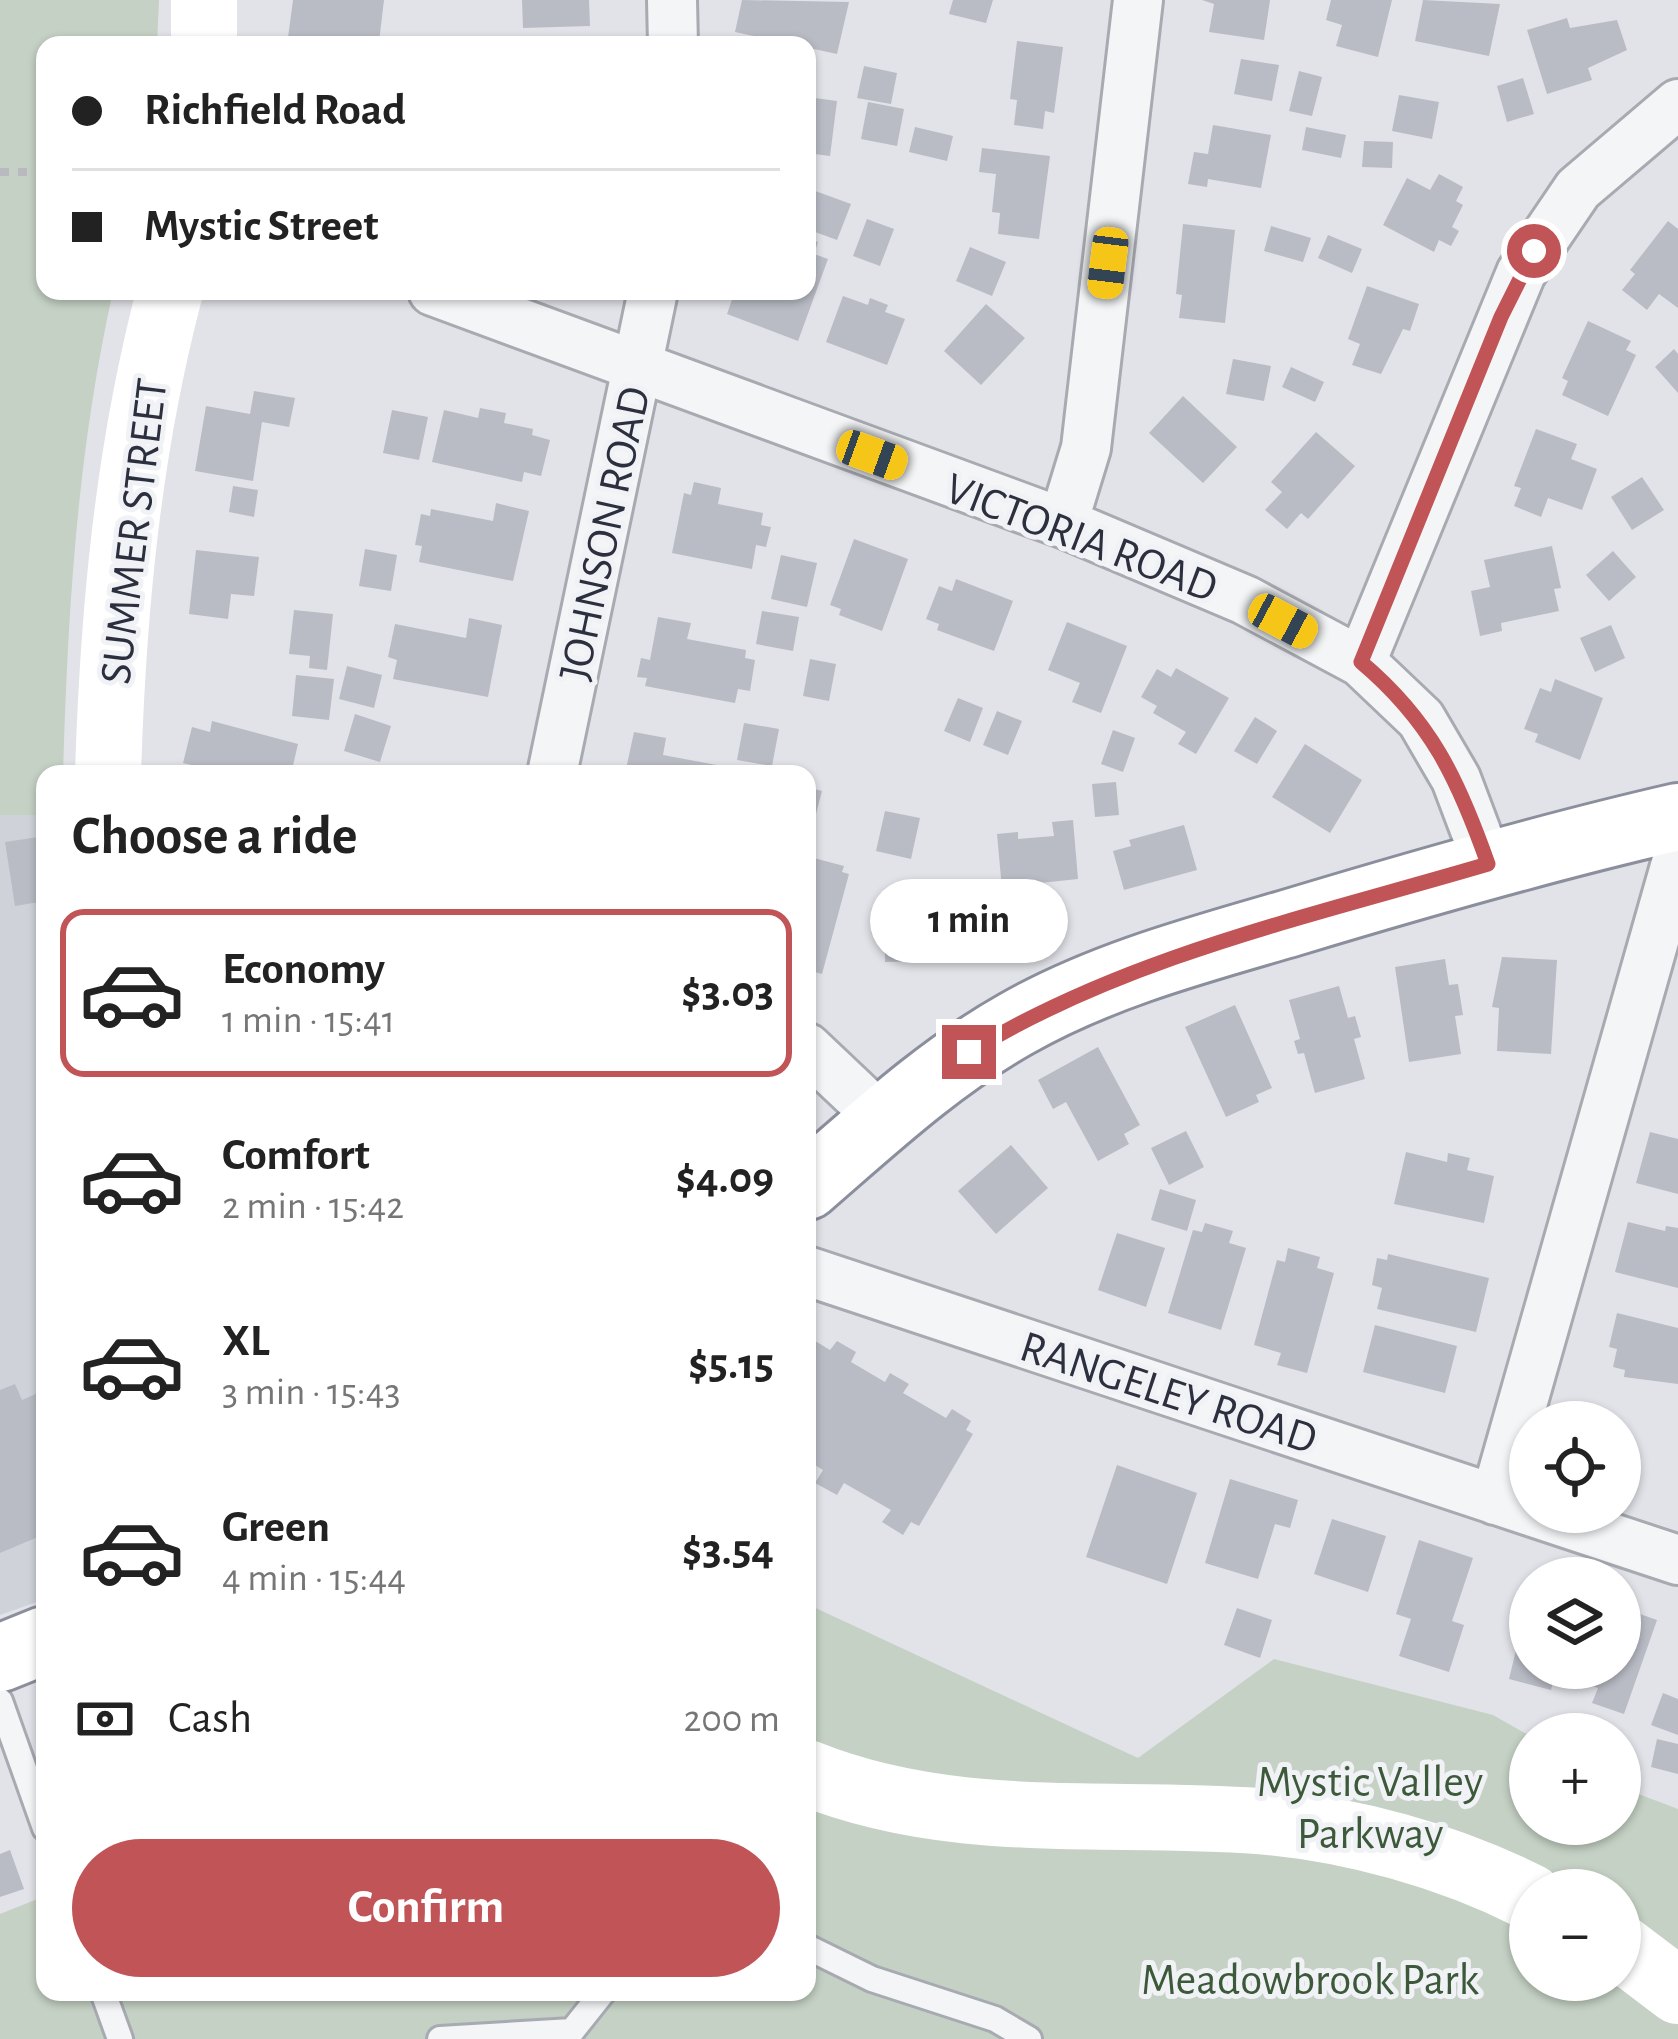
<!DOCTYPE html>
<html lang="en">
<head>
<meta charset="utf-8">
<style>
  :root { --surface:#fff; --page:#f2f2f2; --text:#222; --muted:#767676; --line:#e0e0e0; --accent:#c05456 }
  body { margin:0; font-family:"Alegreya Sans",sans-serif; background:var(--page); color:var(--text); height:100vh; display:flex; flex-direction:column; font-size:45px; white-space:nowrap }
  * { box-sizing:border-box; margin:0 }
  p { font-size:39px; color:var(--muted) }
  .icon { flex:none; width:66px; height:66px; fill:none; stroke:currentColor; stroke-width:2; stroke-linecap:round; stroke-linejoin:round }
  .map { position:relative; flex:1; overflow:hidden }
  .panel { position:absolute; left:36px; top:765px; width:780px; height:1236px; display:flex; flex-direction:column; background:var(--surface); border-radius:24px; box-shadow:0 3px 9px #0004 }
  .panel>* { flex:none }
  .banner { position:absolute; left:36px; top:36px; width:780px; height:264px; border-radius:24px; box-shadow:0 3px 9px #0004; display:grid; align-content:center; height:264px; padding:0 36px; background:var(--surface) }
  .buttons { position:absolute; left:1509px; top:1401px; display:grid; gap:24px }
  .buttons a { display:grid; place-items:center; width:132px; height:132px; border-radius:50%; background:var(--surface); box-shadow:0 3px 9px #0004; font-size:60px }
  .end { position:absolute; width:54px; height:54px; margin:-27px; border:15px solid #c05456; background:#fff; box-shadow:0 0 0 6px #fff }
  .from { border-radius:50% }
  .bubble { position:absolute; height:84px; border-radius:42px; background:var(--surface); box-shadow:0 3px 9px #0004; font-size:39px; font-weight:700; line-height:84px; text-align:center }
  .car { position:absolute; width:36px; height:72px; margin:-36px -18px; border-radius:15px; box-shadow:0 0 9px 3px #0007; background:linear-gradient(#f5c518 24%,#345 0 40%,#f5c518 0 76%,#345 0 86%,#f5c518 0) }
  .banner b { display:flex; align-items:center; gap:42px; height:114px; font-size:45px }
  .banner b+b { border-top:3px solid var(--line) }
  .banner i { width:30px; height:30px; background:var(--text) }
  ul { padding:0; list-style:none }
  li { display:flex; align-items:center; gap:36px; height:168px; margin:0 24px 18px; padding:0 12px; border:6px solid transparent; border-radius:24px }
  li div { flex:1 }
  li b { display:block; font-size:45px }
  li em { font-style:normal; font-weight:700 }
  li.active { border-color:var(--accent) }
  li>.icon { width:108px; height:108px; stroke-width:1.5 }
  h2 { padding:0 36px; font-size:54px; line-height:144px }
  .pay { display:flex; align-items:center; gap:30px; height:132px; padding:0 36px; font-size:45px }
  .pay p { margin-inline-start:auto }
  .cta { display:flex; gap:24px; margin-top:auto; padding:24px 36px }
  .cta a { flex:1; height:138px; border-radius:72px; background:var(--accent); color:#fff; font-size:48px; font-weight:700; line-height:138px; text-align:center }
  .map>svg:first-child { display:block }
  .built { fill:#d0d2da }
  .green { fill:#c5d1c4; fill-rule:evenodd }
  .building { fill:#b9bcc5 }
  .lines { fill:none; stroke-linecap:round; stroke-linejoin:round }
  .service-casing { stroke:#a8aab2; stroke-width:30 }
  .minor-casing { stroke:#a8aab2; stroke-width:54 }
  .trunk-casing { stroke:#8b8f9d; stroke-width:72 }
  .path { stroke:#b8bac0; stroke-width:8; stroke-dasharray:9 9; stroke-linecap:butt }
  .service { stroke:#f4f5f7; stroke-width:24 }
  .minor { stroke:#f4f5f7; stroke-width:48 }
  .secondary { stroke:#fff; stroke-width:66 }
  .trunk { stroke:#fff; stroke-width:66 }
  .route { stroke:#c05456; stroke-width:15 }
  .labels { text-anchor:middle; stroke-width:10; stroke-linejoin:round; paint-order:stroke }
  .street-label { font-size:45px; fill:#2c303e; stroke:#f1f2f6 }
  .park-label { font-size:45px; fill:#3c593a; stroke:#f1f2f6 }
</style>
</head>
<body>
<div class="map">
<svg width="1678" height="2039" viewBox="0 0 1678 2039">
  <rect width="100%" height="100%" fill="#e2e3e8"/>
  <!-- built -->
  <path class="built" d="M0,815H45V1599L0,1615Z"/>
  <!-- green -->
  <path class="green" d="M0,0H159L157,45H45V291H113C77,454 68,608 63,774H45V815H0Z
    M807,1604L1138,1758L1274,1659L1493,1715L1530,1736V1824H1620V1787L1678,1809V2039H0V1914L45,1896V1992H807ZM1530,1890H1620V1980H1530Z"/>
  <!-- building -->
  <path class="building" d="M293,0H384L379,42L287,45Z
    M522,0H589L590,26L523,28Z
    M742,0L849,2L837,54L735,32Z
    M953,0H993L986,23L949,14Z
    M1202,0H1270L1264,40L1209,32L1214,4Z
    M1331,0H1392L1378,57L1336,46L1342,25L1326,20Z
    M1423,0L1500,4L1489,56L1415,41Z
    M1567,18L1570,28L1617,20L1627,50L1588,68L1592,80L1547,94L1527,30Z
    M1017,41L1063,47L1054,113L1045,111L1043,129L1014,125L1017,100L1010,99Z
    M1241,59L1279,65L1272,101L1234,94Z
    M864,66L897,73L891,104L857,98Z
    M1299,71L1322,77L1312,116L1289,111Z
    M1523,78L1534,114L1507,122L1497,86Z
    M1399,95L1439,102L1432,139L1392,131Z
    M807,97L837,101L830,156L807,153Z
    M868,102L904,109L897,146L861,139Z
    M1213,125L1271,135L1261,188L1208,179L1207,187L1188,184L1194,152L1208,154Z
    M915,127L953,136L947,161L909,152Z
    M1306,127L1346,135L1341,158L1302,150Z
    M1364,141L1393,142L1392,168L1362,167Z
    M982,148L1050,156L1039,239L998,234L1000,213L992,212L996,174L979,172Z
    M1439,174L1463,187L1456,201L1463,205L1452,227L1459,231L1451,246L1439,240L1434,252L1383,225L1407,178L1430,190Z
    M807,188L851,204L837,240L807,229Z
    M867,219L894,229L880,266L853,256Z
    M1668,221L1678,229V308L1659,294L1647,310L1622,290L1635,274L1630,270Z
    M1183,224L1235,230L1225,323L1179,318L1182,295L1176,294Z
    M1271,226L1311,238L1303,262L1264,251Z
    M1328,235L1362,249L1352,273L1318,258Z
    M807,238L818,242L814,254L828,259L798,341L727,314L735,291H807Z
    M970,247L1006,262L992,296L956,281Z
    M1367,286L1419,304L1410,331L1403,329L1381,374L1352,365L1360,344L1348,339Z
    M843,296L868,305L870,298L888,305L885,312L905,319L887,365L826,342Z
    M986,304L1025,338L981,385L944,351Z
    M1588,321L1631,341L1626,350L1636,355L1608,416L1562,395L1568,381L1562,378Z
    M1674,349L1678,354V393L1655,367Z
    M1233,359L1271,366L1264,401L1226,394Z
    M1291,367L1324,382L1315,402L1282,387Z
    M254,391L295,398L289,427L262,422L253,481L195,471L206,406L250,414Z
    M1183,396L1237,447L1203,483L1149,433Z
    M480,408L506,413L504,423L533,429L532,435L550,440L541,476L524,472L522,482L432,462L444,410L478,418Z
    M392,410L428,417L419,460L383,453Z
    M1536,429L1577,444L1571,459L1597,469L1582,510L1548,498L1541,517L1514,506L1521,488L1514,486Z
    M1316,432L1355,466L1308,519L1301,513L1287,529L1265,510L1282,492L1271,482Z
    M1642,477L1664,510L1632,530L1611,497Z
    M694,482L721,488L718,504L763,513L761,525L771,527L766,547L756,545L752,569L672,553L684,493L691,495Z
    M233,486L258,490L254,517L229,512Z
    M496,503L529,511L513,581L419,562L422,546L415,545L421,514L430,516L431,509L493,521Z
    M854,539L908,559L882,631L839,615L841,609L830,605Z
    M1552,546L1561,588L1554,589L1559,611L1501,623L1502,631L1480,636L1471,591L1490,587L1484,560Z
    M365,549L397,555L391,591L359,586Z
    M196,550L259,557L254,596L231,594L228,619L189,614Z
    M1613,551L1636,577L1609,601L1586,575Z
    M781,555L817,563L807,607L771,599Z
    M956,579L1013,601L994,651L937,630L939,624L926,619L939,586L952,591Z
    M294,610L333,614L327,670L309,668L310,656L289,654Z
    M762,611L799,617L793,651L756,644Z
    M658,617L691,623L687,639L746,650L745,658L755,660L750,691L738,689L735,703L645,686L647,678L637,677L641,658L650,660Z
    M469,618L502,625L488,697L393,679L397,660L388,657L395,624L466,638Z
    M1067,622L1127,646L1101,713L1072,702L1080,683L1048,670Z
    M1611,625L1625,658L1595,672L1580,638Z
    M810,659L836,664L829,701L803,696Z
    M347,666L382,675L374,708L339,699Z
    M1176,668L1229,698L1196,754L1178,744L1186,732L1153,713L1157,706L1141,697L1157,669L1171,677Z
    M296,675L334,679L329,720L292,716Z
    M1555,679L1603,698L1580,760L1535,742L1538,734L1524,729L1540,688L1551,692Z
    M958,698L983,708L970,742L944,731Z
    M997,711L1022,721L1008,755L983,745Z
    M355,714L391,726L380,762L344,751Z
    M1255,717L1277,731L1257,764L1234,751Z
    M212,721L298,744L291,774H198L200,767L183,763L192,727L210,732Z
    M744,723L779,729L772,766L737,760Z
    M1113,730L1135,738L1123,772L1101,764Z
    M634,732L666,738L663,755L722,766L721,774H625Z
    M1305,744L1362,780L1330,833L1272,797Z
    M1116,782L1119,815L1095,817L1092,784Z
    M807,787L822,791L811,833L807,832Z
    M885,811L920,818L911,859L876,851Z
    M1073,820L1078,879L1040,883L1042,897L1003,900L997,834L1018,832V839L1054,836L1052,822Z
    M1184,825L1197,870L1124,890L1113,851L1131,846L1129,840Z
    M45,836V901L15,906L5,842Z
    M810,857L844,866L842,872L849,874L822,974L807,970Z
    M919,895V907L957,906V960L885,962L884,896Z
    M1502,957L1557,960L1551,1054L1497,1051L1499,1008L1492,1007Z
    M1445,959L1449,985L1458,984L1463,1015L1455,1016L1461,1054L1409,1062L1395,967Z
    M1339,986L1348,1018L1355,1016L1361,1037L1354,1039L1365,1079L1315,1093L1304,1053L1298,1054L1294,1041L1300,1039L1289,1000Z
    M1235,1005L1272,1088L1256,1095L1259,1102L1226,1117L1185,1027Z
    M1098,1047L1140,1125L1124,1134L1129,1144L1098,1161L1066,1102L1053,1109L1038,1080Z
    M1186,1131L1204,1167L1169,1185L1151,1148Z
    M1650,1132L1678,1139V1194L1636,1183Z
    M1011,1145L1048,1188L996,1234L958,1191Z
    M1406,1152L1447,1162L1448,1153L1470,1158L1467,1170L1494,1176L1484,1223L1394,1204Z
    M1160,1189L1196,1200L1187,1231L1151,1220Z
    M1628,1222L1665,1231L1666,1226L1678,1228V1288L1615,1272Z
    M1205,1223L1233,1231L1229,1243L1246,1248L1221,1330L1168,1313L1193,1230L1202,1232Z
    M1117,1233L1165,1248L1146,1307L1098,1290Z
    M1288,1248L1320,1257L1317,1268L1334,1273L1307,1373L1277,1365L1281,1353L1254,1345L1277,1260L1285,1262Z
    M1388,1254L1489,1278L1476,1332L1377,1309L1382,1288L1372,1285L1377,1258L1387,1260Z
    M1617,1313L1678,1328V1384L1624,1377L1625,1370L1613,1367L1617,1349L1609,1347Z
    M1375,1325L1457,1346L1445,1393L1363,1372Z
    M807,1336L830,1350L837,1341L856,1352L851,1362L885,1382L890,1373L909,1384L903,1393L946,1418L952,1409L971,1421L966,1430L973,1434L919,1526L911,1522L903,1535L882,1522L891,1510L844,1483L837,1495L815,1483L823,1470L807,1460Z
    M15,1384L22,1400L45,1390V1534L0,1553V1390Z
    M1117,1465L1197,1493L1167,1584L1086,1557Z
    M1230,1479L1298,1500L1290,1528L1275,1524L1258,1579L1205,1563Z
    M1332,1519L1386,1536L1368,1592L1314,1574Z
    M1419,1540L1473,1558L1452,1621L1464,1625L1449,1672L1399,1656L1411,1619L1396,1614Z
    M1620,1607L1657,1620L1624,1714L1592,1703L1598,1688L1575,1680L1579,1668H1620Z
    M1237,1608L1272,1620L1260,1658L1224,1645Z
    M1518,1642L1530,1644V1668H1556L1551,1690L1509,1679Z
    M1663,1693L1678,1699V1735L1651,1725Z
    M1657,1739L1678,1744V1774L1651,1767Z
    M10,1850L24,1889L0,1897V1854Z"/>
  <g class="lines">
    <defs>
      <path id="service" d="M0,1701L45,1828
        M807,1947L872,1979L995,2019L1029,2039
        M103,1992L120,2039
        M572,2031L603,1992
        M440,2039L572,2031"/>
      <path id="minor" d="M672,0L673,45
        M433,291L1063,523L1245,600L1361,662L1421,719L1456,779L1488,864
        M1063,523L1086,448L1138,0
        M1361,662L1521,273L1578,189L1678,104
        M552,774L653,291
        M807,1048L881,1118
        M807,1271L1530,1511
        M1495,1500L1678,856
        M1533,1512L1678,1560"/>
      <path id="trunk" d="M807,1186C874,1128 938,1068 1016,1024C1100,976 1197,950 1290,923C1419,884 1547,847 1678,817
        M0,1658L45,1640"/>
    </defs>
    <!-- service casing -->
    <use href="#service" class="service-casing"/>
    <!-- minor casing -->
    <use href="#minor" class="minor-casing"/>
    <!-- trunk casing -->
    <use href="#trunk" class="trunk-casing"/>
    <!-- path -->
    <path class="path" d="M0,172H45"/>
    <!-- service -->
    <use href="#service" class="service"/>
    <!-- minor -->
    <use href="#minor" class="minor"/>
    <!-- secondary -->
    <path class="secondary" d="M204,45V0
      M108,774C113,611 128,449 170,291
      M807,1773C954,1832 1105,1810 1258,1821C1349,1828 1449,1856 1530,1897
      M1620,1947L1678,1991"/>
    <!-- trunk -->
    <use href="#trunk" class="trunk"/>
  </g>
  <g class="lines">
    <!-- route -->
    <path class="route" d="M969,1052C1127,956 1312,916 1488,864C1458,779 1431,721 1361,662L1501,317L1534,251"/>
  </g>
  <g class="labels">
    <!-- street labels -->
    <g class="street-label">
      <text transform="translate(132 531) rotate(-83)" y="16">SUMMER STREET</text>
      <text transform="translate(603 533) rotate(-78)" y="16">JOHNSON ROAD</text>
      <text transform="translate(1082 536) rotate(21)" y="16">VICTORIA ROAD</text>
      <text transform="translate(1169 1391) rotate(18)" y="16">RANGELEY ROAD</text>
    </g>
    <!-- park labels -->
    <g class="park-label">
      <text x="1370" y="1796">Mystic Valley<tspan x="1370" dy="52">Parkway</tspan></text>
      <text x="1310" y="1994">Meadowbrook Park</text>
    </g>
  </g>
</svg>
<div class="buttons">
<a><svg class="icon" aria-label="locate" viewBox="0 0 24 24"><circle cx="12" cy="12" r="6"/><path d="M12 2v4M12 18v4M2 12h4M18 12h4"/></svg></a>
<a><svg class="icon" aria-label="layers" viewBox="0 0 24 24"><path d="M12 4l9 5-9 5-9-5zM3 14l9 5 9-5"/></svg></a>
<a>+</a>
<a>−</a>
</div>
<i class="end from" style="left:1534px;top:251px"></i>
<i class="end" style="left:969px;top:1052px"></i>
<div class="bubble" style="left:870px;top:879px;width:198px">1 min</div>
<i class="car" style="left:1108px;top:263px;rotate:187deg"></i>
<i class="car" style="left:872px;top:455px;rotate:110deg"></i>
<i class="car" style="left:1283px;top:621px;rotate:118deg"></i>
<div class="banner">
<b><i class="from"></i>Richfield Road</b>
<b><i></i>Mystic Street</b>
</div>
<section class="panel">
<h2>Choose a ride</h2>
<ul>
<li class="active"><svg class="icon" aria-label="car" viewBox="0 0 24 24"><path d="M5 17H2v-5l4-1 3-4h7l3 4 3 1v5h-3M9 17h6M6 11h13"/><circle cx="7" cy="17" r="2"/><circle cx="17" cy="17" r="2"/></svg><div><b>Economy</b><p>1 min · 15:41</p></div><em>$3.03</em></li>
<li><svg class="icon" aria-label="car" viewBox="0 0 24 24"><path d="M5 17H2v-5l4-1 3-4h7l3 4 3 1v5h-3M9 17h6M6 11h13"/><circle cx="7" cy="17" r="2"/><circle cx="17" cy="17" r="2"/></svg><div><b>Comfort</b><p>2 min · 15:42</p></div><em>$4.09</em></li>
<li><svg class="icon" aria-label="car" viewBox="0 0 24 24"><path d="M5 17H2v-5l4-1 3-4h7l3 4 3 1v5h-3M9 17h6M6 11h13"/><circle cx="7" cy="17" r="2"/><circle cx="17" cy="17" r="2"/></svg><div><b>XL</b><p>3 min · 15:43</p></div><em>$5.15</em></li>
<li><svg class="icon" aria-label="car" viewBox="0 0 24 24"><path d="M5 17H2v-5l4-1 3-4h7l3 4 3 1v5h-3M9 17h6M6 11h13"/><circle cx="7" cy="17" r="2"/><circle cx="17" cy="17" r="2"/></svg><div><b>Green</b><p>4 min · 15:44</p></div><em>$3.54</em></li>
</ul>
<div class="pay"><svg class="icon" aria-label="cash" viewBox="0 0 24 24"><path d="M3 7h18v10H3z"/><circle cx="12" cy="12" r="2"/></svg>Cash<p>200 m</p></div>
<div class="cta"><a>Confirm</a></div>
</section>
</div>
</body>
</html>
